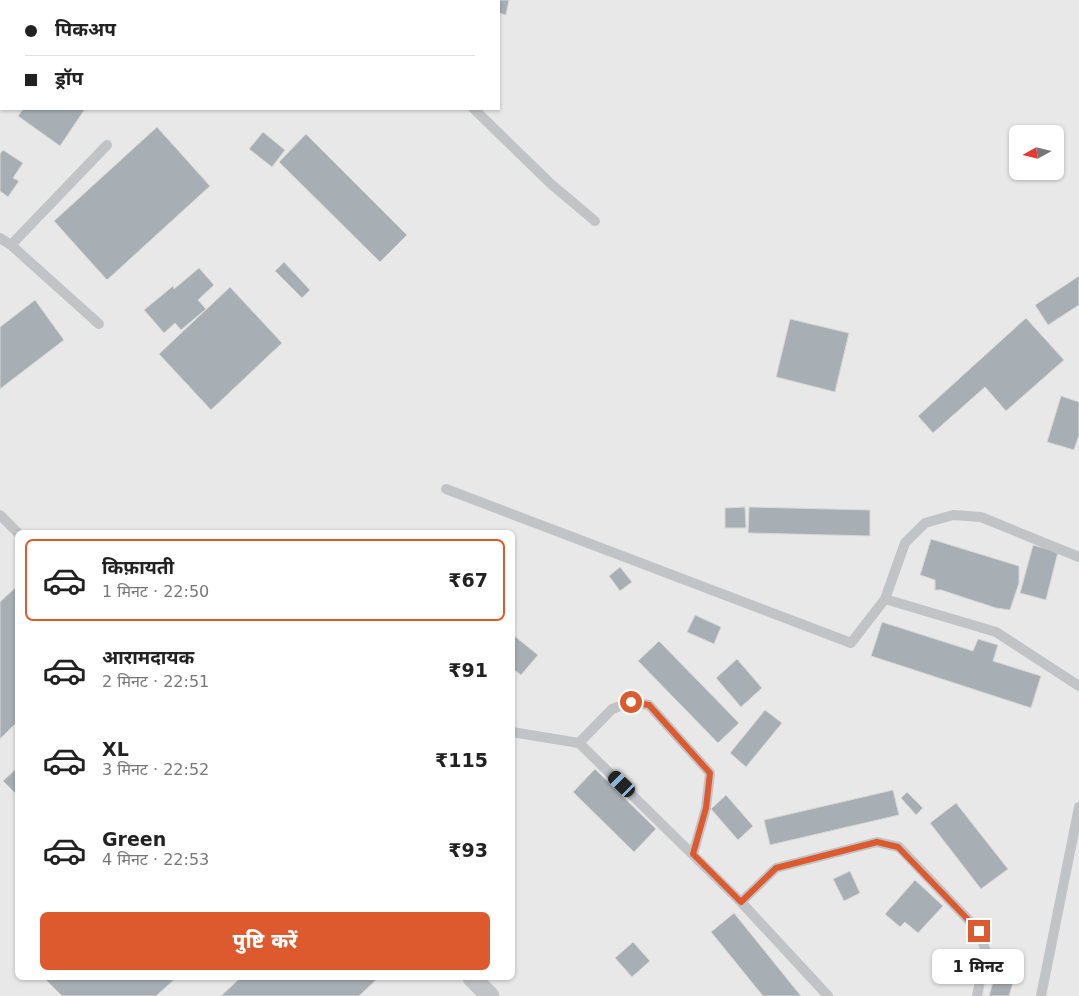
<!DOCTYPE html>
<html lang="hi">
<head>
<meta charset="utf-8">
<style>
  :root { --surface:#fff; --page:#f6f6f6; --text:#222; --muted:#767676; --line:#e0e0e0; --accent:#dd5a2e }
  body { margin:0; font-family:"DejaVu Sans","Noto Sans Devanagari",sans-serif; background:var(--page); color:var(--text); height:100vh; display:flex; flex-direction:column; font-size:19px; white-space:nowrap }
  * { box-sizing:border-box; margin:0 }
  p { font-size:16px; color:var(--muted) }
  .icon { flex:none; width:28px; height:28px; fill:none; stroke:currentColor; stroke-width:2; stroke-linecap:round; stroke-linejoin:round }
  .map { position:relative; flex:1; overflow:hidden }
  .panel { position:absolute; left:15px; top:530px; width:500px; height:450px; display:flex; flex-direction:column; background:var(--surface); border-radius:8px; box-shadow:0 1px 4px #0004 }
  .panel>* { flex:none }
  .guide { position:absolute; left:0px; top:0px; width:500px; height:110px; box-shadow:0 1px 4px #0004; display:grid; align-content:center; height:110px; padding:0 25px; background:var(--surface) }
  .needle { width:32px; rotate:262deg }
  .buttons { position:absolute; left:1009px; top:125px; display:grid; gap:10px }
  .buttons a { display:grid; place-items:center; width:55px; height:55px; border-radius:8px; background:var(--surface); box-shadow:0 1px 4px #0004; font-size:25px }
  .end { position:absolute; width:22px; height:22px; margin:-11px; border:6px solid #dd5a2e; background:#fff; box-shadow:0 0 0 2px #fff }
  .from { border-radius:50% }
  .bubble { position:absolute; height:35px; border-radius:8px; background:var(--surface); box-shadow:0 1px 4px #0004; font-size:16px; font-weight:800; line-height:35px; text-align:center }
  .car { position:absolute; width:15px; height:30px; margin:-15px -8px; border-radius:6px; box-shadow:0 0 4px 1px #0007; background:linear-gradient(#222 24%,#8ab4d8 0 40%,#222 0 76%,#8ab4d8 0 86%,#222 0) }
  .guide b { display:flex; align-items:center; gap:18px; height:48px; font-size:19px }
  .guide b+b { border-top:1px solid var(--line) }
  .guide i { width:12px; height:12px; background:var(--text) }
  ul { padding:9px 0 0; list-style:none }
  li { display:flex; align-items:center; gap:15px; height:82px; margin:0 10px 8px; padding:0 15px; border:2px solid transparent; border-radius:8px }
  li div { flex:1 }
  li b { display:block; font-size:19px }
  li em { font-style:normal; font-weight:800 }
  li.selected { border-color:var(--accent) }
  li>.icon { width:45px; height:45px; stroke-width:1.5 }
  .action { display:flex; gap:10px; margin-top:auto; padding:10px 25px }
  .action a { flex:1; height:58px; border-radius:8px; background:var(--accent); color:#fff; font-size:20px; font-weight:800; line-height:58px; text-align:center }
  .map>svg:first-child { display:block }
  .built { fill:#e7e8e7; fill-rule:evenodd }
  .building { fill:#a7afb5; stroke:#d8d8d6 }
  .lines { fill:none; stroke-linecap:round; stroke-linejoin:round }
  .service { stroke:#c0c4c7; stroke-width:10 }
  .minor { stroke:#c0c4c7; stroke-width:19 }
  .route { stroke:#dd5a2e; stroke-width:6 }
</style>
</head>
<body>
<div class="map">
<svg width="1079" height="996" viewBox="0 0 1079 996">
  <rect width="100%" height="100%" fill="#f7f7f4"/>
  <!-- built -->
  <path class="built" d="M0,0H1079V996H0ZM1,1H499V109H1ZM1018,134H1055V171H1018ZM18,532H512V978H18Z"/>
  <!-- building -->
  <path class="building" d="M446,0H509L506,15L499,13V1H445Z
    M23,109H85L60,146L18,116Z
    M157,127L210,186L107,280L54,221Z
    M263,132L285,150L272,167L249,149Z
    M306,134L407,235L380,262L279,162Z
    M3,150L23,163L13,178L19,181L8,197L0,191V154Z
    M284,262L310,290L302,298L275,271Z
    M199,268L214,285L198,300L206,309L181,330L175,323L164,333L144,310L173,286L174,289Z
    M1079,276V305L1048,325L1035,305Z
    M230,287L282,343L211,410L159,354Z
    M35,300L64,340L0,389V327Z
    M1026,318L1064,360L1006,411L985,387L933,433L918,416Z
    M790,319L849,333L835,392L776,377Z
    M1061,396L1079,402V435L1074,450L1047,442Z
    M745,507L746,528H725V508Z
    M749,507L870,510V536L748,533Z
    M931,539L1019,566V583L1010,610L996,608L941,590H935V580L920,575Z
    M1033,545L1058,552L1046,600L1020,593Z
    M620,567L632,582L620,591L609,576Z
    M16,587L18,589V721L0,739V602Z
    M695,615L721,627L714,644L687,632Z
    M882,622L973,651L978,639L998,645L993,661L1041,676L1031,708L871,656Z
    M512,634L538,655L521,675L512,668Z
    M659,641L739,723L718,743L638,661Z
    M737,659L762,688L741,707L716,678Z
    M765,710L782,723L746,767L730,753Z
    M18,767V796L3,781Z
    M595,769L656,829L634,852L573,792Z
    M893,790L899,815L770,845L764,820Z
    M907,792L923,808L916,815L901,798Z
    M726,795L753,826L738,840L711,809Z
    M956,803L1008,869L981,889L930,823Z
    M850,871L860,893L844,901L833,879Z
    M915,880L943,906L918,933L905,922L900,927L885,914Z
    M734,913L801,996H763L711,932Z
    M633,942L650,961L632,977L615,958Z
    M996,971L1015,976L1009,996H989Z
    M44,978H176L156,996H62Z
    M240,978H378L359,996H221Z"/>
  <g class="lines">
    <!-- service -->
    <path class="service" d="M73,0L75,1
      M363,0L364,1
      M26,1L27,0
      M0,41L1,40
      M474,109L551,184L595,221
      M0,238L11,245L99,324
      M11,245L107,145
      M446,489L851,643L885,599L996,632L1079,686
      M0,515L18,533
      M885,599L905,543L925,523L953,515L981,517L1079,557
      M512,732L579,743L741,902L828,996
      M579,743L612,709L631,702L649,705L710,773L706,808L693,854
      M741,902L776,868L877,842L899,847L979,931L986,952L977,996
      M1041,996L1079,807"/>
    <!-- minor -->
    <path class="minor" d="M472,978L490,996"/>
  </g>
  <g class="lines">
    <!-- route -->
    <path class="route" d="M631,702L649,705L710,773L706,808L693,854L741,902L776,868L877,842L898,847L979,931"/>
  </g>
</svg>
<div class="buttons">
<a><svg class="needle" viewBox="-14 -14 28 28"><path d="M0-13l5 13h-10z" fill="#e53935"/><path d="M0 13l5-13h-10z" fill="#767676"/></svg></a>
</div>
<i class="end from" style="left:631px;top:702px"></i>
<i class="end" style="left:979px;top:931px"></i>
<div class="bubble" style="left:932px;top:949px;width:92px">1 मिनट</div>
<i class="car" style="left:622px;top:784px;rotate:314deg"></i>
<div class="guide">
<b><i class="from"></i>पिकअप</b>
<b><i></i>ड्रॉप</b>
</div>
<section class="panel">
<ul>
<li class="selected"><svg class="icon" aria-label="car" viewBox="0 0 24 24"><path d="M5 17H2v-5l4-1 3-4h7l3 4 3 1v5h-3M9 17h6M6 11h13"/><circle cx="7" cy="17" r="2"/><circle cx="17" cy="17" r="2"/></svg><div><b>किफ़ायती</b><p>1 मिनट · 22:50</p></div><em>₹67</em></li>
<li><svg class="icon" aria-label="car" viewBox="0 0 24 24"><path d="M5 17H2v-5l4-1 3-4h7l3 4 3 1v5h-3M9 17h6M6 11h13"/><circle cx="7" cy="17" r="2"/><circle cx="17" cy="17" r="2"/></svg><div><b>आरामदायक</b><p>2 मिनट · 22:51</p></div><em>₹91</em></li>
<li><svg class="icon" aria-label="car" viewBox="0 0 24 24"><path d="M5 17H2v-5l4-1 3-4h7l3 4 3 1v5h-3M9 17h6M6 11h13"/><circle cx="7" cy="17" r="2"/><circle cx="17" cy="17" r="2"/></svg><div><b>XL</b><p>3 मिनट · 22:52</p></div><em>₹115</em></li>
<li><svg class="icon" aria-label="car" viewBox="0 0 24 24"><path d="M5 17H2v-5l4-1 3-4h7l3 4 3 1v5h-3M9 17h6M6 11h13"/><circle cx="7" cy="17" r="2"/><circle cx="17" cy="17" r="2"/></svg><div><b>Green</b><p>4 मिनट · 22:53</p></div><em>₹93</em></li>
</ul>
<div class="action"><a>पुष्टि करें</a></div>
</section>
</div>
</body>
</html>
